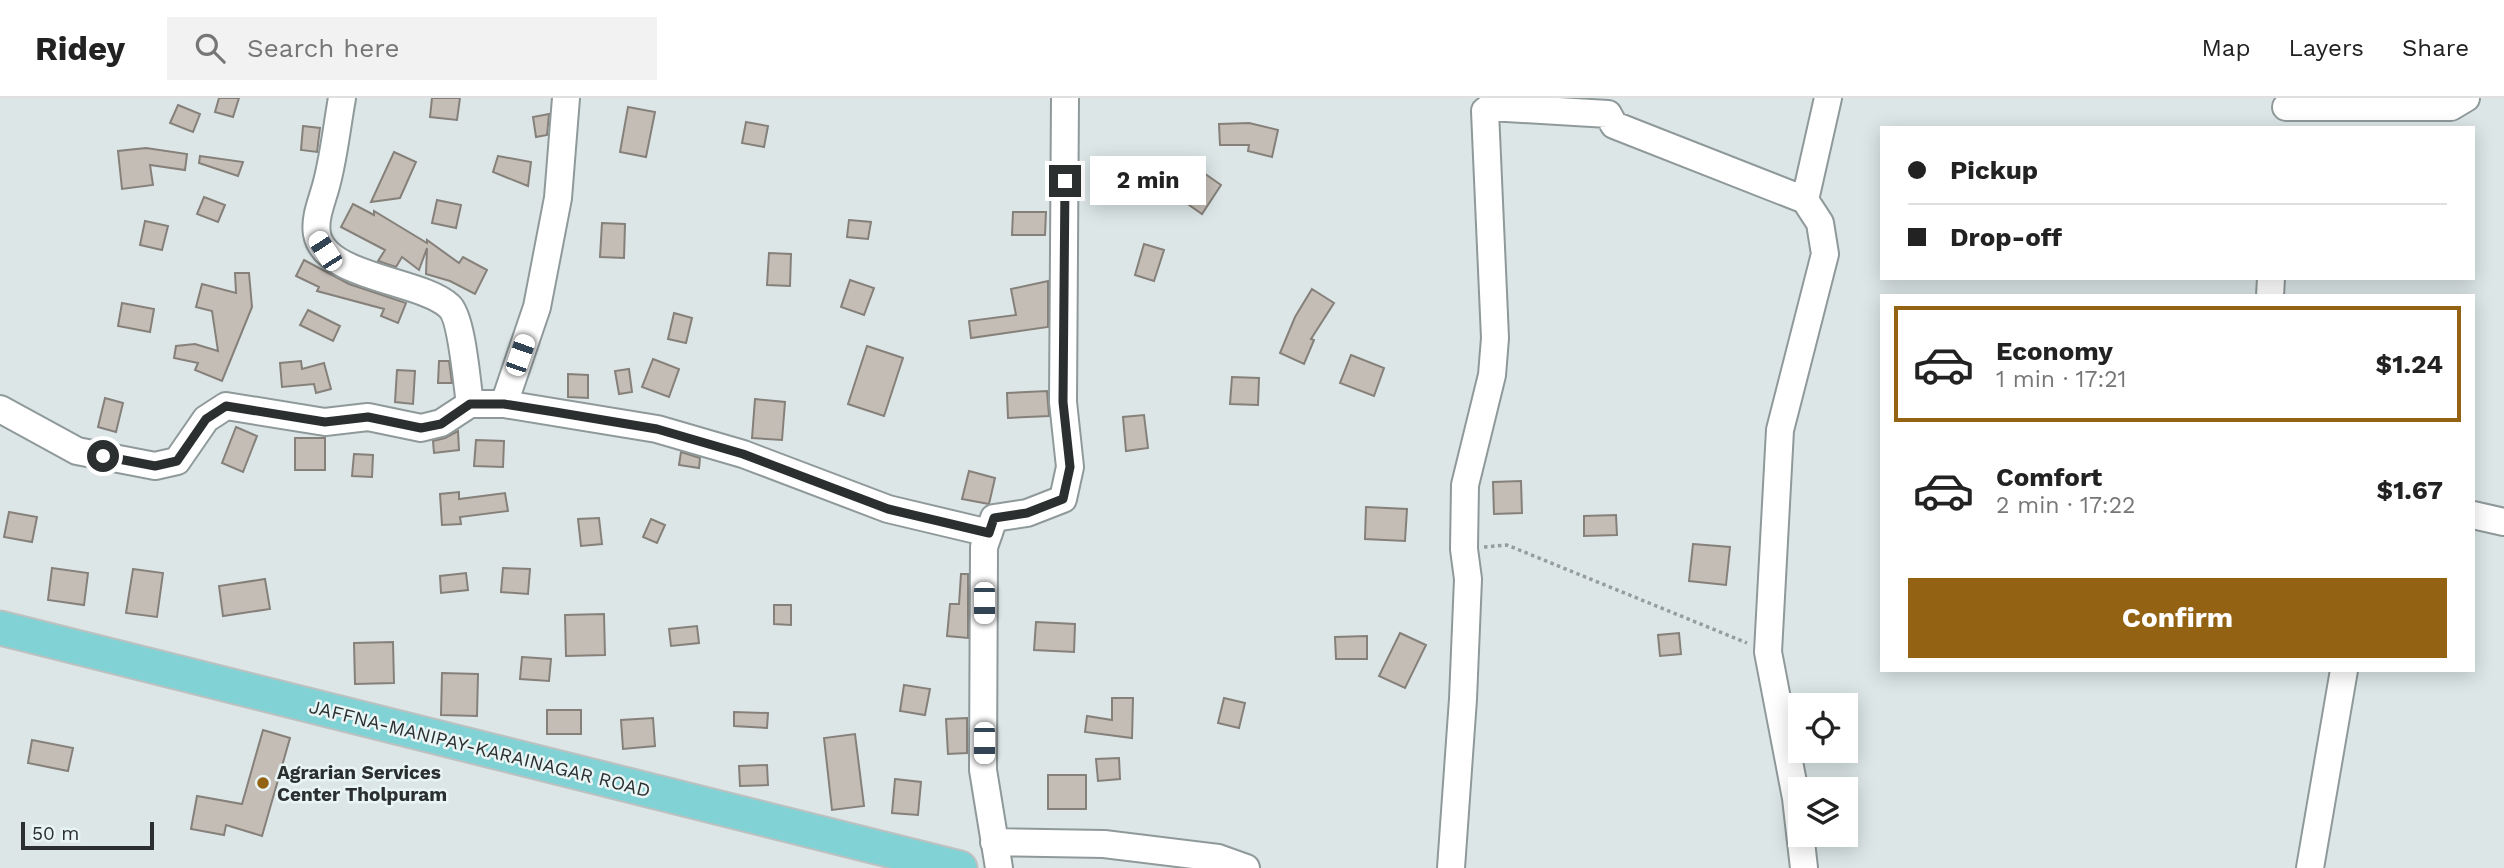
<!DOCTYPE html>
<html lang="en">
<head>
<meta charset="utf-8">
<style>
  :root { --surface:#fff; --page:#f2f2f2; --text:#222; --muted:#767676; --line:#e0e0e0; --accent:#936212 }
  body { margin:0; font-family:"Work Sans",sans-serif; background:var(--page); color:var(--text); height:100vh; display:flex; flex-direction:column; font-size:26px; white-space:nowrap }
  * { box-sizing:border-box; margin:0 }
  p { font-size:23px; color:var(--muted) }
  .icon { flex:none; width:38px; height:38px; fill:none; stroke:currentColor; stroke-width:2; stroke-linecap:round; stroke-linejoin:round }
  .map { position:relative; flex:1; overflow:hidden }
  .details { position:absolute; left:1880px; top:196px; width:595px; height:378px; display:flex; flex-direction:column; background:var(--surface); border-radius:0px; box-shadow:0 4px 18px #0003 }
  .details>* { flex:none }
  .guide { position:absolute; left:1880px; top:28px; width:595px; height:154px; border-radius:0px; box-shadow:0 4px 18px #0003; display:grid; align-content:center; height:154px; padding:0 28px; background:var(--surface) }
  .buttons { position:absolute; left:1788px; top:595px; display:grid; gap:14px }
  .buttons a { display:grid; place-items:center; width:70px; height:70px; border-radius:0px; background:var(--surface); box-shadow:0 4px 18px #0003; font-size:35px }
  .scale { position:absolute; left:21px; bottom:18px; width:133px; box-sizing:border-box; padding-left:7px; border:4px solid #2b2f2f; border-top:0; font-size:19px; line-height:24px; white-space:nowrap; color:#2b2f2f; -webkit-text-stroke:5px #e9f4f4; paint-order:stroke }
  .end { position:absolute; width:32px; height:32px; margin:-16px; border:9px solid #2b2f2f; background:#fff; box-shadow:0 0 0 4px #fff }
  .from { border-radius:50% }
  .bubble { position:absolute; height:49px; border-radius:0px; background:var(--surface); box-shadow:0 4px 18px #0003; font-size:23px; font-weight:700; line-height:49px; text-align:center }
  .car { position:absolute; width:21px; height:42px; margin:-21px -10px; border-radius:9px; box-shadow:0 0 5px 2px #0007; background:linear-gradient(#fff 24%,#345 0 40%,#fff 0 76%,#345 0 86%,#fff 0) }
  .guide b { display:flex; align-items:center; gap:24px; height:66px; font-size:26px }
  .guide b+b { border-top:2px solid var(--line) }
  .guide i { width:18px; height:18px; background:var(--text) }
  ul { padding:12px 0 0; list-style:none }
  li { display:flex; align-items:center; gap:21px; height:116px; margin:0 14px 10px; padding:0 14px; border:4px solid transparent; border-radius:0px }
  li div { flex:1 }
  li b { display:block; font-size:26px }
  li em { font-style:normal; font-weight:700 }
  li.active { border-color:var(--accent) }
  li>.icon { width:63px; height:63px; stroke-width:1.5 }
  .cta { display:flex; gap:14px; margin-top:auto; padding:14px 28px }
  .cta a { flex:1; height:80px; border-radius:0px; background:var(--accent); color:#fff; font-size:28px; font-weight:700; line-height:80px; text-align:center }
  header { display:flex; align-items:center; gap:42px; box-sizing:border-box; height:98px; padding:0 35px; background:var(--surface); border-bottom:2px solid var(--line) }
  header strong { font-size:33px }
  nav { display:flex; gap:38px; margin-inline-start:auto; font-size:24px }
  .search { width:490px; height:63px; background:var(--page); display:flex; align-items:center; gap:18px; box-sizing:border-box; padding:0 24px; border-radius:0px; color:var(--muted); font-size:26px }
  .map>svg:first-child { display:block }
  .building { fill:#c3bdb6; stroke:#86807a; stroke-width:2 }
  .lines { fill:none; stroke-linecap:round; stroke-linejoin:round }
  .minor-casing { stroke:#8f9999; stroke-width:30 }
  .major-casing { stroke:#bfc1c1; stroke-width:37 }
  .path { stroke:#959d9e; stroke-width:3.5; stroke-dasharray:3.5 3.5; stroke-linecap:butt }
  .minor { stroke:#fff; stroke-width:26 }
  .major { stroke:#80d2d5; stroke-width:33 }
  .route { stroke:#2b2f2f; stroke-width:9 }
  .poi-dot { fill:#936212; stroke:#e9f4f4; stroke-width:2.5 }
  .labels { text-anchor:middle; stroke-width:5; stroke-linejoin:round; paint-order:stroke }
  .street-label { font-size:19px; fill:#2b2f2f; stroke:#e9f4f4 }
  .poi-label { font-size:19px; font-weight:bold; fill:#2b2f2f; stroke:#e9f4f4; text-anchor:start }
</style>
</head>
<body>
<header>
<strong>Ridey</strong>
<div class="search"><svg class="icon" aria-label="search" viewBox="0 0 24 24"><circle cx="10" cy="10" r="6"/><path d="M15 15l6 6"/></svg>Search here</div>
<nav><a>Map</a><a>Layers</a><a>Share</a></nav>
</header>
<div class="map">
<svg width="2504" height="770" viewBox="0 0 2504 770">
  <rect width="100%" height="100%" fill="#dce6e7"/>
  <!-- building -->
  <path class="building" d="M219,0H239L233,19L215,14Z
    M432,0H460L457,22L430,19Z
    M178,7L200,16L193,34L170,25Z
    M628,9L655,14L646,59L620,54Z
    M549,16L547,37L536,39L533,19Z
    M746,24L768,28L764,49L742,45Z
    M1249,25L1278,32L1272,59L1248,53L1249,47H1220L1219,26Z
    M303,28L320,30L317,54L301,52Z
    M146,50L187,56L185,72L150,67L153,87L122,91L118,53Z
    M394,54L416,64L400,100L371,104Z
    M200,58L243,64L238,78L199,65Z
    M498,58L531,64L528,88L493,74Z
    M1201,73L1221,87L1202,116L1182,102Z
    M204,99L225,107L218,124L197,116Z
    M437,102L461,107L456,130L432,125Z
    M353,106L374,117V113L427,145V142L459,165L463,159L487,172L475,196L450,183L426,176L427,150L419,172L402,159L396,169L378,163L385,152L341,129Z
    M1013,114H1046L1045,137H1012Z
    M849,122L871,124L868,141L847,139Z
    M145,123L168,128L162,152L140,147Z
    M602,125L625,126L624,160L600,159Z
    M1144,146L1164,152L1154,183L1135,177Z
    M769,155L791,156L790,188L767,187Z
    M304,162L349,186L406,205L398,225L381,218L384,211L317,193L319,189L296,178Z
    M235,175H249L252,209L222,283L195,272L198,265L174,260L176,248L195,246L218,253L212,213L196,209L202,186L236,195Z
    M850,182L874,190L864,217L841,209Z
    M1048,183V229L971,240L969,223L1016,217L1011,191Z
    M1312,191L1334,205L1311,241L1314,242L1304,266L1280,255L1295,219Z
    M122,205L154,211L150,234L118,228Z
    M308,212L340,228L333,243L300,227Z
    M674,215L692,220L686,245L668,241Z
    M867,248L903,260L884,318L848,306Z
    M1351,257L1384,270L1374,298L1340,285Z
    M653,261L679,271L669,299L642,289Z
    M301,263L302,271L324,265L331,291L316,295L314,286L282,289L280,265Z
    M439,263H449L452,285H438Z
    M629,271L632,294L619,296L615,273Z
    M397,272L415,273L413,306L395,304Z
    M568,276L588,277V300L568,299Z
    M1232,279L1259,280L1258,307L1230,306Z
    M1047,293L1049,318L1008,320L1007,295Z
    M105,300L123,305L116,334L98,329Z
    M755,301L785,304L782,342L752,340Z
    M1144,317L1148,350L1126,353L1123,319Z
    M236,329L257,338L243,374L222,365Z
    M458,333L459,352L434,355L433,343L445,340Z
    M295,340H325V372H295Z
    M476,342L504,343L503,369L474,368Z
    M681,354L700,360L699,370L679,367Z
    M354,356L373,357L372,379L352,378Z
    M969,373L995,380L989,406L962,401Z
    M1521,383L1522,415L1494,416L1493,384Z
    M459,394V401L505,395L508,413L460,419L461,426L442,427L440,396Z
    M1366,409L1407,411L1405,443L1365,441Z
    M9,414L37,419L32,444L4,439Z
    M1616,417L1617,437L1584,438V418Z
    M599,420L602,446L581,448L578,421Z
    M651,421L665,427L657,445L643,439Z
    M1693,446L1730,449L1726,487L1689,483Z
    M52,470L88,475L84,507L48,502Z
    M503,470L530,471L528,496L501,494Z
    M133,471L163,475L157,519L126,515Z
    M466,475L468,492L441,495L440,478Z
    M961,476H968V540L947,538L950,506H959Z
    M265,481L270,511L223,518L219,488Z
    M774,507H791V527L774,526Z
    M604,516L605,557L566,558L565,517Z
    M1036,524L1075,526L1074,554L1034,552Z
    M697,528L699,545L671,548L669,531Z
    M1400,535L1426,547L1405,590L1379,578Z
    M1679,535L1681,556L1660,558L1658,537Z
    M1367,538V561H1336L1335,539Z
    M393,544L394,585L355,586L354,545Z
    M522,559L551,561L549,583L520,581Z
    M442,575L478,576L477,618L441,617Z
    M904,587L930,591L925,617L900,613Z
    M1112,600H1133L1132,640L1085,634L1087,618L1112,622Z
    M1224,600L1245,605L1239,630L1218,625Z
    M547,612H581V636H547Z
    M734,614L768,615L767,630L734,628Z
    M653,620L655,648L623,651L621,622Z
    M967,620V655L948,656L946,621Z
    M263,632L290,640L262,738L226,727L224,737L191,731L197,698L242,706Z
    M855,636L864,708L832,712L824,640Z
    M32,642L73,650L68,673L28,665Z
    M1119,660L1120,681L1098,683L1096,661Z
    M767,667L768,687L740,688L739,668Z
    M1048,677H1086V711H1048Z
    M895,681L921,684L918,717L892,715Z"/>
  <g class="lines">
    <defs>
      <path id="minor" d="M342,0C337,28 334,57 327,84C323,101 314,119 317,136C325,180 421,182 449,208C462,219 467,287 470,306
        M2286,9H2451L2466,0
        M1805,102L1828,0
        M2270,198L2271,180
        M504,306L537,209L558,100L566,0
        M0,311L77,353L155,368L177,363L206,321L226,308L325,324L368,319L421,330L441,325L470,306H504L657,331L743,356L888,411L989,435
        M2473,417L2504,424
        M994,744L1104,746L1218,760L1246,770
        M999,770L983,672L984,449L994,420L1027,415L1063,401L1070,369L1063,304L1065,0
        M1451,770L1463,601L1468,481L1464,451L1465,387L1492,277L1495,240L1485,13L1490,9L1608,16L1614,27L1805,102L1820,125L1825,156L1780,332L1768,554L1796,700L1804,770
        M2310,770L2344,572"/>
      <path id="major" d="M0,530L960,770"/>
    </defs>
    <!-- minor casing -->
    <use href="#minor" class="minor-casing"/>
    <!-- major casing -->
    <use href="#major" class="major-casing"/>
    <!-- path -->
    <path class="path" d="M1484,449L1507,447L1747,545"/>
    <!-- minor -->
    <use href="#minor" class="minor"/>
    <!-- major -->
    <use href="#major" class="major"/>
  </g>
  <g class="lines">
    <!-- route -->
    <path class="route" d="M103,358L155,368L177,363L206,321L226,308L325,324L368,319L421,330L441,326L470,306H504L555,314L657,331L743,356L888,411L989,435L994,420L1027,415L1063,401L1070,369L1063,304L1065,83"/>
  </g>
  <!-- markers -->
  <circle class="poi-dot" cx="263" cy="685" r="7"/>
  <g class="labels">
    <!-- street labels -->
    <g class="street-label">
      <text transform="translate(480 650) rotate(14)" y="7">JAFFNA-MANIPAY-KARAINAGAR ROAD</text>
    </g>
    <!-- poi labels -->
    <g class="poi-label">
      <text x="277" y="681">Agrarian Services<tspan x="277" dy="22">Center Tholpuram</tspan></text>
    </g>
  </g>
</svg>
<div class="buttons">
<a><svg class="icon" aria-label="locate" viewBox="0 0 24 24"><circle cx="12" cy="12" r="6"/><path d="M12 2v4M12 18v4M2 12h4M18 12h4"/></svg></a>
<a><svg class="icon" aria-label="layers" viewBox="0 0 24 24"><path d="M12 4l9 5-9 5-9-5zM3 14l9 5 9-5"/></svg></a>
</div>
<div class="scale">50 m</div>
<i class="end from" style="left:103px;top:358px"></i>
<i class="end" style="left:1065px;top:83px"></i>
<div class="bubble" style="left:1090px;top:58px;width:116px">2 min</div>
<i class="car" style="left:325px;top:153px;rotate:327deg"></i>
<i class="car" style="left:520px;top:257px;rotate:19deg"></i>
<i class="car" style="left:984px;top:505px;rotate:180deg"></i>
<i class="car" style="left:984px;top:645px;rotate:180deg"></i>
<div class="guide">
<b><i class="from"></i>Pickup</b>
<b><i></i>Drop-off</b>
</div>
<section class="details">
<ul>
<li class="active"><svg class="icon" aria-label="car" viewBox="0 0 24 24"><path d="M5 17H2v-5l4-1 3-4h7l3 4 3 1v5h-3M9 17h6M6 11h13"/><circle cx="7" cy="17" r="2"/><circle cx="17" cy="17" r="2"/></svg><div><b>Economy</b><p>1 min · 17:21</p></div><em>$1.24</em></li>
<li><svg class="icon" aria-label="car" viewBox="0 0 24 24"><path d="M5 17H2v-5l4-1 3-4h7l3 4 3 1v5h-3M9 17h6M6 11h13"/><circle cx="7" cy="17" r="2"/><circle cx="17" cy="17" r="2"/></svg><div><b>Comfort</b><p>2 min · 17:22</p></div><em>$1.67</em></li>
</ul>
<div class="cta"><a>Confirm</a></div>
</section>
</div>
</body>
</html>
